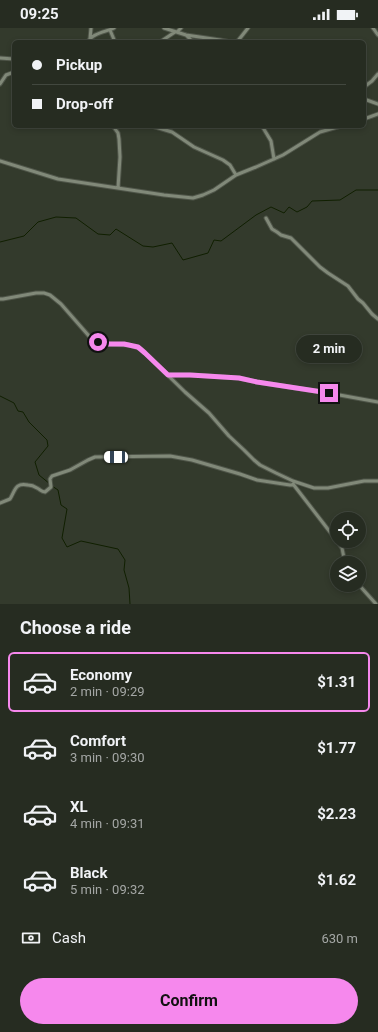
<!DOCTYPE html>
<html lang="en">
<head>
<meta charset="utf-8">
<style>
  :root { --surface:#262c21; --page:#2e342a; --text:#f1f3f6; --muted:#a4a7a5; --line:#42483f; --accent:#f688ed }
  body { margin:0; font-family:Roboto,sans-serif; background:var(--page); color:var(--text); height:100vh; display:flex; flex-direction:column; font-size:15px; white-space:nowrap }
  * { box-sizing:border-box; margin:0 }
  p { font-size:13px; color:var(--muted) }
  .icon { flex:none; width:22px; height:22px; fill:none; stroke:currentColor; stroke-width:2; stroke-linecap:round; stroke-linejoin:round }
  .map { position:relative; height:576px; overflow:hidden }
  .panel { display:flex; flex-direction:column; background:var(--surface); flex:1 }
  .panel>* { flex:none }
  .guide { position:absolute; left:12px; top:12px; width:354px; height:88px; border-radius:6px; box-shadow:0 2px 6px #0003,0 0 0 1px var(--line); display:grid; align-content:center; height:88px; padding:0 20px; background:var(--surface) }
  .tools { position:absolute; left:330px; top:484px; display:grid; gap:8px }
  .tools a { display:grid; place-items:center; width:36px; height:36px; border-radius:50%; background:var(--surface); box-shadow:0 2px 6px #0003,0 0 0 1px var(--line); font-size:20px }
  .end { position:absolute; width:18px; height:18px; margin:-9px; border:5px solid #f688ed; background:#111; box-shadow:0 0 0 2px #111 }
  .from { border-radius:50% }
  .bubble { position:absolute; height:28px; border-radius:14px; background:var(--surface); box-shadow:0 2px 6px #0003,0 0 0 1px var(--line); font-size:13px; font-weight:700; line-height:28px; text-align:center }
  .car { position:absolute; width:12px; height:24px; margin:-12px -6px; border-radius:5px; box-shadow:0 0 3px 1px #0007; background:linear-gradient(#fff 24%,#345 0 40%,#fff 0 76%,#345 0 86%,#fff 0) }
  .guide b { display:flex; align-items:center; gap:14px; height:38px; font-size:15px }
  .guide b+b { border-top:1px solid var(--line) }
  .guide i { width:10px; height:10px; background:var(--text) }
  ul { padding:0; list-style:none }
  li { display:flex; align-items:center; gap:12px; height:60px; margin:0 8px 6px; padding:0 12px; border:2px solid transparent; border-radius:6px }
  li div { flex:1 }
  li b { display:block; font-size:15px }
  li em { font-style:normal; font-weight:700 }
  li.active { border-color:var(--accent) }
  li>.icon { width:36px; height:36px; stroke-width:1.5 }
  h2 { padding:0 20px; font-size:18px; line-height:48px }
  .pay { display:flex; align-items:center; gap:10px; height:44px; padding:0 20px; font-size:15px }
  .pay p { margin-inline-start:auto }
  .action { display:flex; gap:8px; margin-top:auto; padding:8px 20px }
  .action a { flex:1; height:46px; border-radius:24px; background:var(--accent); color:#111; font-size:16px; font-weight:700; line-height:46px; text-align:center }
  .status { display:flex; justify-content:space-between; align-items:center; height:28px; padding:0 20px; background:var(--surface); direction:ltr }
  .status svg { height:11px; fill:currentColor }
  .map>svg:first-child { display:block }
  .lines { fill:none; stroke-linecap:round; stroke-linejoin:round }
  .stream { stroke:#101f00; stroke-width:1 }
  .minor-casing { stroke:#4f5549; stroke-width:5 }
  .minor { stroke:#818979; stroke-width:3 }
  .route { stroke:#f688ed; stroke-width:5 }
</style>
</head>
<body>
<div class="status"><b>09:25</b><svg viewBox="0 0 49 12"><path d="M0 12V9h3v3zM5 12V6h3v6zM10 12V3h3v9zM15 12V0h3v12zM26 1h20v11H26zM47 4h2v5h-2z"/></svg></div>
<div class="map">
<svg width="378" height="576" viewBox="0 0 378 576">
  <rect width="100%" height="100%" fill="#333a2c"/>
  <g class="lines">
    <!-- stream -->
    <path class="stream" d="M0,214L24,208L38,194L56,189L76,190L98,206L110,207L116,201L143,218L153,219L172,215L183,232L208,225L214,212L221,213L256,187L271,179L284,185L289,179L297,184L307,179L312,173L340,172L356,162H378
      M0,368L14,375L18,383L23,384L29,394L47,412L48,418L35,434L39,447L50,456
      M52,458L58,462L61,477L67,481L62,510L67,519L81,513L118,521L125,532L124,542L129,560L130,576"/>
    <defs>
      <path id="minor" d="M164,0L186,7L220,12L231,14
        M373,0L378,7
        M110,2L115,14
        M177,4L181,0
        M186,7L193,14
        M90,11L91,0
        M88,14C92,5 106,4 114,0
        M160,14L175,4
        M237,14L248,0
        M0,30L14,31
        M0,56L6,47L14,44
        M364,59L372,53L378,46
        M364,71L378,76
        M364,91L378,86
        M113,98L118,105L119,111L120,129L118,160
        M152,98L172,104L194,119L223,132L230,137L236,147
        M262,98L271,113L274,131
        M0,133L58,151L164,167L193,170L203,167L214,162L236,147L256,139L283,127L320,104L341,98
        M266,190L272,201L277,204L281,207L291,210L320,239L328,245L348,258L358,271L363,275L372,286L378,291
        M0,271H3L36,265H44L50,267L61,276L89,308L98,314L104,316L129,317L141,321L185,364L209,385L229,408L244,422L254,432L260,437L276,445L293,453L314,460H328L364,453H378
        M168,347H193L239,350L257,354L334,366L378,374
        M293,456L337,513
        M0,475L10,471C15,463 15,454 28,457C31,457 34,458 37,460C41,462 41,464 45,464L51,459L50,451L52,448L70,442L88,432L95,429L170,428L192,432L240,446L257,452L290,457H293
        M337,513L342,520L345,535
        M359,557L376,576"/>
    </defs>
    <!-- minor casing -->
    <use href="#minor" class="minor-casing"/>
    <!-- minor -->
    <use href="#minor" class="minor"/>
  </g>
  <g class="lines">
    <!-- route -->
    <path class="route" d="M98,314L109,316H124L138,319L145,325L168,347H190L239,350L257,354L329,365"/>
  </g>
</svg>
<div class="tools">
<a><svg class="icon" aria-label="locate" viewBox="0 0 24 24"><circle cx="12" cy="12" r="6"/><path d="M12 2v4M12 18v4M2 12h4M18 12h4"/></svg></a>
<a><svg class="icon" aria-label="layers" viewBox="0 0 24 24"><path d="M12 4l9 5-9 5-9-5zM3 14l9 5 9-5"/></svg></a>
</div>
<i class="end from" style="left:98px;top:314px"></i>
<i class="end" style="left:329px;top:365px"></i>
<div class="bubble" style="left:296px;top:307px;width:66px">2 min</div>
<i class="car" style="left:116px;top:429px;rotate:271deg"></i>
<div class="guide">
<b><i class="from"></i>Pickup</b>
<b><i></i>Drop-off</b>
</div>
</div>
<section class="panel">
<h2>Choose a ride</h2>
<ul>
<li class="active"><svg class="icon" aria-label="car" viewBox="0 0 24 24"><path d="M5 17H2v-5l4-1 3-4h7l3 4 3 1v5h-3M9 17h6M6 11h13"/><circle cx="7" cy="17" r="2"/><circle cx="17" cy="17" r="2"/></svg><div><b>Economy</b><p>2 min · 09:29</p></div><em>$1.31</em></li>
<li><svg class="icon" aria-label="car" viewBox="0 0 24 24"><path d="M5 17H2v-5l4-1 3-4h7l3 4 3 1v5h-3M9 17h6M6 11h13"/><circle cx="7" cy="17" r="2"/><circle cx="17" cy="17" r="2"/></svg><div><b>Comfort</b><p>3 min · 09:30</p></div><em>$1.77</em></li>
<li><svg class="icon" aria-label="car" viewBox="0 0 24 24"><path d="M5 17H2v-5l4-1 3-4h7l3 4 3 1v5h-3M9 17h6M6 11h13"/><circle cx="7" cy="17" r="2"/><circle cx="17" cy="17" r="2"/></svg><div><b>XL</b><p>4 min · 09:31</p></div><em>$2.23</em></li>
<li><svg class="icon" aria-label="car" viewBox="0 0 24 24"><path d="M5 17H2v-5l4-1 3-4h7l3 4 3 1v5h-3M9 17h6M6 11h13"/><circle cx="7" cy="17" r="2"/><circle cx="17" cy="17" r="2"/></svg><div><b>Black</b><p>5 min · 09:32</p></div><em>$1.62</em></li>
</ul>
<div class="pay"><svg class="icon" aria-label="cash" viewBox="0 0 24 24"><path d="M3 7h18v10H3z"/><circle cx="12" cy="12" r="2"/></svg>Cash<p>630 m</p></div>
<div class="action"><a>Confirm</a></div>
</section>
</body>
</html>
